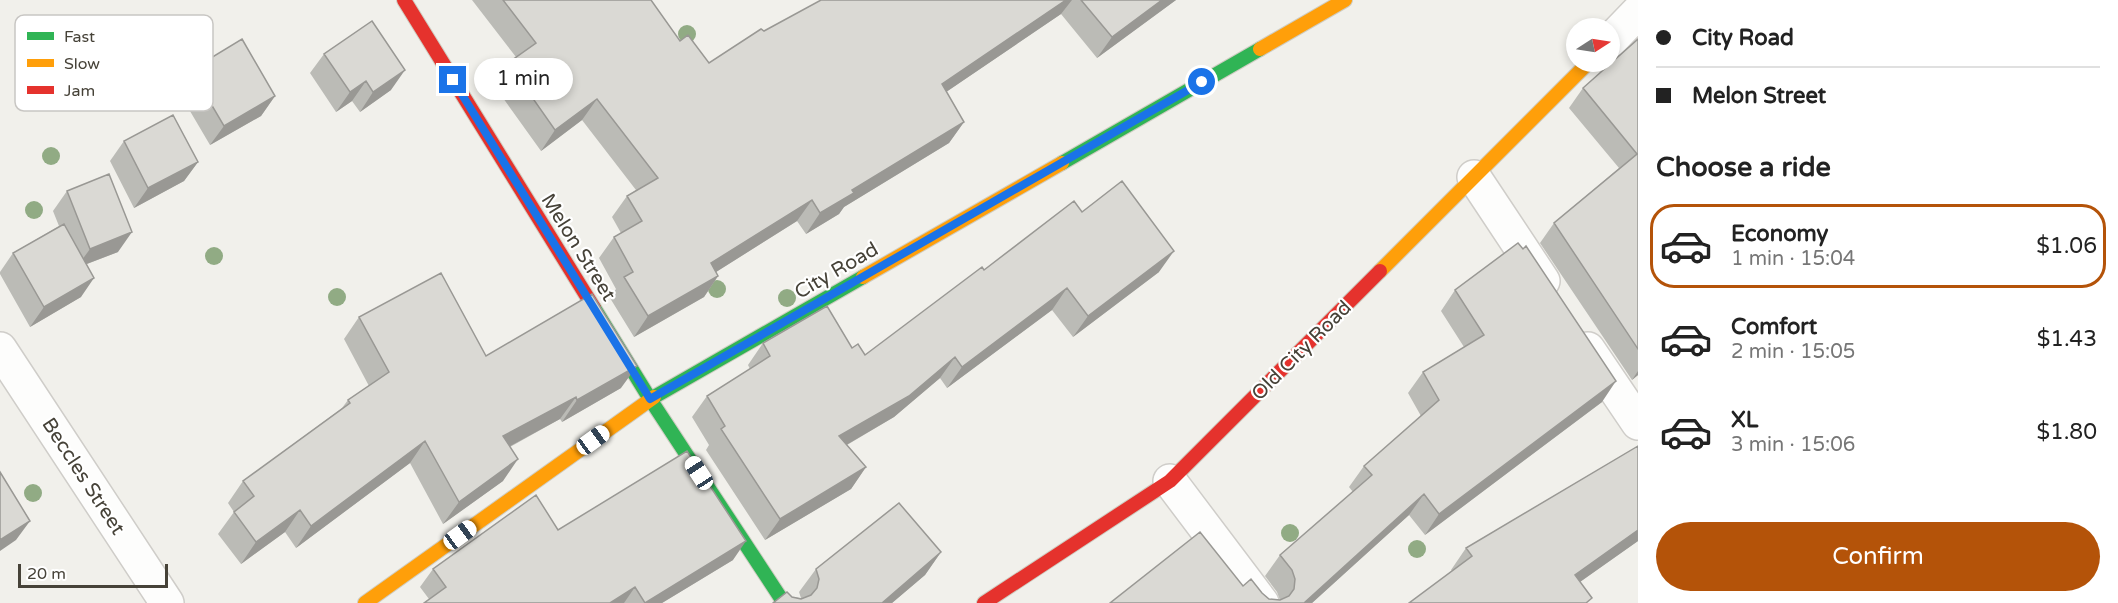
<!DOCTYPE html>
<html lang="en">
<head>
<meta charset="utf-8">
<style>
  :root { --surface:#fff; --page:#f2f2f2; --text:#222; --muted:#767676; --line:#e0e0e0; --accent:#b45309 }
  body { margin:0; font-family:"Varela Round",sans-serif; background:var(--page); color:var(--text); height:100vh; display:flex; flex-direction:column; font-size:22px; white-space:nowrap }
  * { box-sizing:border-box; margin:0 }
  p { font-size:20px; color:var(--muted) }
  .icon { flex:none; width:33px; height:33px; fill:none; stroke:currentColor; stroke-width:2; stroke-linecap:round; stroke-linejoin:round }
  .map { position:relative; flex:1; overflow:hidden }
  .details { display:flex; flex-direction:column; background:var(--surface); width:480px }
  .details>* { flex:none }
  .guide { display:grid; align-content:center; height:132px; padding:0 18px; background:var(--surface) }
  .needle { width:39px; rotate:78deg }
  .controls { position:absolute; left:1566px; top:18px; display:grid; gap:12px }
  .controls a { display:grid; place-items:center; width:54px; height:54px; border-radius:50%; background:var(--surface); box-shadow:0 3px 9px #0003; font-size:30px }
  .scale { position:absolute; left:18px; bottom:15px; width:150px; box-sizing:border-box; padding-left:6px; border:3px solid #464238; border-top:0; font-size:16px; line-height:21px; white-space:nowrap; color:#464238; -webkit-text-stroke:4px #fff; paint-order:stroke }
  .end { position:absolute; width:27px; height:27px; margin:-14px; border:8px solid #1a73e8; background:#fff; box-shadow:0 0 0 3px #fff }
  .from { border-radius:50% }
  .bubble { position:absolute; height:42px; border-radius:21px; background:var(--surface); box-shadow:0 3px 9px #0003; font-size:20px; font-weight:600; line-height:42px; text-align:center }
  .car { position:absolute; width:18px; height:36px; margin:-18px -9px; border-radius:8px; box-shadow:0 0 4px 2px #0007; background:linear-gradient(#fff 24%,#345 0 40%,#fff 0 76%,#345 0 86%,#fff 0) }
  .guide b { display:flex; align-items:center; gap:21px; height:57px; font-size:22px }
  .guide b+b { border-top:2px solid var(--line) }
  .guide i { width:15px; height:15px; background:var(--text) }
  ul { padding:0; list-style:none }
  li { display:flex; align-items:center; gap:18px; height:84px; margin:0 12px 9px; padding:0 6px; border:3px solid transparent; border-radius:24px }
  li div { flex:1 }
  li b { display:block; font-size:22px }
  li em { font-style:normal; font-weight:600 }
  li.active { border-color:var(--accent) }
  li>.icon { width:54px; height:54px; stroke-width:1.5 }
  h2 { padding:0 18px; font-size:27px; line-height:72px }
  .primary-button { display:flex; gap:12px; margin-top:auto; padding:12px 18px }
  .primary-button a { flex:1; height:69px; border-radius:36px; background:var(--accent); color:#fff; font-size:24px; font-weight:600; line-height:69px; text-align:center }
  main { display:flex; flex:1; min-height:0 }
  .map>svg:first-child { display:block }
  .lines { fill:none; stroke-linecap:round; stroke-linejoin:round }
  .street-casing { stroke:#cfcdc9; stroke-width:36 }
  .fast-casing { stroke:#cfcdc2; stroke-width:16 }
  .slow-casing { stroke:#cfcdc2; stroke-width:16 }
  .jam-casing { stroke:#cfcdc2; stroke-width:16 }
  .street { stroke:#fdfdfc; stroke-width:33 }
  .fast { stroke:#30b455; stroke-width:14 }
  .slow { stroke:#ff9f0a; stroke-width:14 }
  .jam { stroke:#e5322d; stroke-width:14 }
  .tree { fill:#91ab84 }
  .wall { fill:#bbbbb6 }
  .shaded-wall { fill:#999894 }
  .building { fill:#dad9d4; stroke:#999894; stroke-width:1.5 }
  .route { stroke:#1a73e8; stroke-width:8 }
  .labels { text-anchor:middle; stroke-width:4.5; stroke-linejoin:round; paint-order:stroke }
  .street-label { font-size:20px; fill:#464238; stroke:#fff }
  .key { fill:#fff; stroke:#c8c6c3; stroke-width:1.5 }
  .key-label { font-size:16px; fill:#464238 }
</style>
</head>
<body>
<main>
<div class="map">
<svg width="1638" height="603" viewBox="0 0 1638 603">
  <rect width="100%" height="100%" fill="#f1f0eb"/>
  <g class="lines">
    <defs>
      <path id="street" d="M1610,41L1638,12
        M1474,177L1543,281
        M0,349L167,603
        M1588,349L1638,423
        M1170,481L1262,603"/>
      <path id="fast" d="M1062,163L1260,49
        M594,308L650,399L784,603
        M654,397L863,277"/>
      <path id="slow" d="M1260,49L1345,0
        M1380,271L1589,62
        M863,277L1062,163
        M365,603L654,397"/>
      <path id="jam" d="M404,0L594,308
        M984,603L1170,481L1380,271"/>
    </defs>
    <!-- street casing -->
    <use href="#street" class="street-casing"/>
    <!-- fast casing -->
    <use href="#fast" class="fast-casing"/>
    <!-- slow casing -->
    <use href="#slow" class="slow-casing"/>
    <!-- jam casing -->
    <use href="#jam" class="jam-casing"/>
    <!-- street -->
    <use href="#street" class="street"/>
    <!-- fast -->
    <use href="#fast" class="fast"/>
    <!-- slow -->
    <use href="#slow" class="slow"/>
    <!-- jam -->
    <use href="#jam" class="jam"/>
  </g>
  <!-- trees -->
  <g class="tree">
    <circle cx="687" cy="34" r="9"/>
    <circle cx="51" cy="156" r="9"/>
    <circle cx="34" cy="210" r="9"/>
    <circle cx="214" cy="256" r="9"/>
    <circle cx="717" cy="289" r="9"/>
    <circle cx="337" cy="297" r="9"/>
    <circle cx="787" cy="298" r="9"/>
    <circle cx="33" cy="493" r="9"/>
    <circle cx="1290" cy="533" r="9"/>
    <circle cx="1417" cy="549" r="9"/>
  </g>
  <!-- wall -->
  <path class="wall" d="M472,0H651L680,41L709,63L764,31L908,0H1176L1097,58L1061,14L946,92L964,122L949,143L844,207L839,214L806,234L797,221L716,272L718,276L704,297L634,337L610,298L616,289L599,258L614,237L621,233L612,217L627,196L636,190L582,120L541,151L493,84L508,63L516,57Z
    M1638,39V375L1632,380L1540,243L1554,223L1619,168L1569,108L1583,88Z
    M324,54L391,90L360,112L352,101L336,112L310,73Z
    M191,70L275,96L261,116L210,145L177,89Z
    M124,141L198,162L184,181L134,208L110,161Z
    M67,191L118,252L87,264L81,297L30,327L0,274V272L13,253L59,226L53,211Z
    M1082,212L1159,272L1073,337L1052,310L947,388L940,378L894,417L847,445L866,467L851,489L765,540L706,450L709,445L692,417L707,396L750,369L748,365L763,343L852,348L865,355L984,270Z
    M1455,290L1602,402L1425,535L1409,515L1312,603H1110L1243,586L1262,593L1269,599L1280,600L1277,592L1265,576L1280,555L1353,492L1349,487L1364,466L1421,416L1408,393L1423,372L1464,347L1441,311Z
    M359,317L486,356L621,388L562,422L560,419L510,447L503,481L443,524L410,463L296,548L285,532L241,564L218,534L234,512L228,503L243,481L342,408L348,400L369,386L344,339Z
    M1638,446V541L1580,582L1452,571L1451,570L1466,548Z
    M558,530L733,560L662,603H424L429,599L420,587L433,569Z
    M941,552L925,575L892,603H773L792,597L801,598L799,592L816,569Z"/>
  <!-- shaded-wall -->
  <path class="shaded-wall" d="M1066,0H1072L1061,14L927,105L942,84Z
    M1162,0H1176L1097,58L1112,37Z
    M405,70L391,90L360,112L373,92Z
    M366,81L352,101L336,112L350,92Z
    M275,96L261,116L210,145L224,126Z
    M597,99L582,120L541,151L555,130Z
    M964,122L949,143L844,207L839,214L806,234L820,213L852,190Z
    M198,162L184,181L134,208L148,188Z
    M812,200L797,221L697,284L711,263Z
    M132,232L118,252L76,268L90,249Z
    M1174,251L1159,272L1073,337L1088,316Z
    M718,276L704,297L634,337L648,316Z
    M94,278L81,297L30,327L44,307Z
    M1067,288L1052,310L947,388L962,367Z
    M955,357L940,378L894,417L824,458L839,436Z
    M637,366L621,388L562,422L577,400Z
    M1638,371V375L1632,380Z
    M1616,381L1602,402L1425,535L1439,514Z
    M576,397L560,419L488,458L503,436Z
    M425,441L410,463L296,548L311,526Z
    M518,459L503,481L443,524L459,502Z
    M866,467L851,489L765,540L780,519Z
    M1424,494L1409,515L1312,603H1304Z
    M300,510L285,532L241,564L256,542Z
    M30,521L16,540L0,551V540Z
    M1638,530V541L1560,596L1575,575Z
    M746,541L733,560L662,603H645Z
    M941,552L925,575L892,603H882Z
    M635,587L624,603H610Z"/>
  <!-- building -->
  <path class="building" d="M503,0H651L680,41L688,35L709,63L761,29L764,31L821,0H1066L942,84L964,122L852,190L854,193L820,213L812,200L711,263L718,276L648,316L624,277L633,272L614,237L642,221L627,196L658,178L597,99L555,130L508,63L536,43Z
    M1081,0H1162L1112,37Z
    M372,21L405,70L373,92L366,81L350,92L324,54Z
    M242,39L275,96L224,126L191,70Z
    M1638,39V349L1554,223L1637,154L1583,88Z
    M173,115L198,162L148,188L124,141Z
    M109,174L132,232L90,249L67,191Z
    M1122,181L1174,251L1088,316L1067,288L962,367L955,357L909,396L839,436L866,467L780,519L721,429L725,426L707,396L770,356L763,343L827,306L852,348L858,344L865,355L982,267L984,270L1074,201L1082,212Z
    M64,224L94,278L44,307L13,253Z
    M1518,243L1523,249L1526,246L1616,381L1439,514L1424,494L1304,603H1110L1200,532L1243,586L1251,579L1262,593L1269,599L1280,600L1289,596L1294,589L1295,579L1292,570L1280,555L1372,475L1364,466L1439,400L1423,372L1484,335L1455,290Z
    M441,273L486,356L592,294L637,366L577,400L576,397L503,436L518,459L459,502L425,441L311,526L300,510L256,542L234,512L254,496L243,481L350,403L348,400L389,372L359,317Z
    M1638,446V530L1575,575L1592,598L1586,603H1409L1472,556L1466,548Z
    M687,451L746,541L645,603L635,587L610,603H424L446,587L433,569L536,495L558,530Z
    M0,472L30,521L0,540Z
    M899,503L941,552L882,603H773L787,592L792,597L801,599L811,595L817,588L819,579L816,569Z"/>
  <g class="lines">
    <!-- route -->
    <path class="route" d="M453,80L650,399L1202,82"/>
  </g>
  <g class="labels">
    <!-- street labels -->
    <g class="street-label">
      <text transform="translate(579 247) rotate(58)" y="7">Melon Street</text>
      <text transform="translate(836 270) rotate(-30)" y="7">City Road</text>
      <text transform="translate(1301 350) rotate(-45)" y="7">Old City Road</text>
      <text transform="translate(84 476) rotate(57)" y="7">Beccles Street</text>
    </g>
  </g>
  <!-- legend -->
  <rect x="15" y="15" width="198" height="96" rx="9" class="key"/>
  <rect x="27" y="32" width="27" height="8" fill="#30b455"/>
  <rect x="27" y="59" width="27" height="8" fill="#ff9f0a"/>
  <rect x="27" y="86" width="27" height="8" fill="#e5322d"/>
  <g class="key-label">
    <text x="64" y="42">Fast</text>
    <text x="64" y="69">Slow</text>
    <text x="64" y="96">Jam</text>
  </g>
</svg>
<div class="controls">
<a><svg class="needle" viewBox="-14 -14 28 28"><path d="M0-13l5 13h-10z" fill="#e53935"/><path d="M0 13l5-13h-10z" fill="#767676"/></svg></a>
</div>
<div class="scale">20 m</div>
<i class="end from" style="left:1202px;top:82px"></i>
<i class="end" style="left:453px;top:80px"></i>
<div class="bubble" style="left:474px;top:58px;width:99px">1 min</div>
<i class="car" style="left:593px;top:440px;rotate:54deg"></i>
<i class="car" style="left:699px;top:473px;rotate:327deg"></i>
<i class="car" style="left:460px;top:535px;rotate:54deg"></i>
</div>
<section class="details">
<div class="guide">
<b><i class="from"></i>City Road</b>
<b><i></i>Melon Street</b>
</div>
<h2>Choose a ride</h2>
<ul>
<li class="active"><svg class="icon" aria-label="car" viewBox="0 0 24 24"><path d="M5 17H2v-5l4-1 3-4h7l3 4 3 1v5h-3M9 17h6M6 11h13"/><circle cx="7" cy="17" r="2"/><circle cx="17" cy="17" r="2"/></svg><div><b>Economy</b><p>1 min · 15:04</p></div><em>$1.06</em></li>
<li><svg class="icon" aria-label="car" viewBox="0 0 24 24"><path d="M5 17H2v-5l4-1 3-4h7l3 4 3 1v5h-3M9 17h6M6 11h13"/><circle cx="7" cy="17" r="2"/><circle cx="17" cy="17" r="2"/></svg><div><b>Comfort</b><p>2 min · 15:05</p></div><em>$1.43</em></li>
<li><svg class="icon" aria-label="car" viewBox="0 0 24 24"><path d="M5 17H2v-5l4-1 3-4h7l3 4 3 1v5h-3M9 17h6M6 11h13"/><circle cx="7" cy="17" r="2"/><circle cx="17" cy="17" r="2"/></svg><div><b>XL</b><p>3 min · 15:06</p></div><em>$1.80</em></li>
</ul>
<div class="primary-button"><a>Confirm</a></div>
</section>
</main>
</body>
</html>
